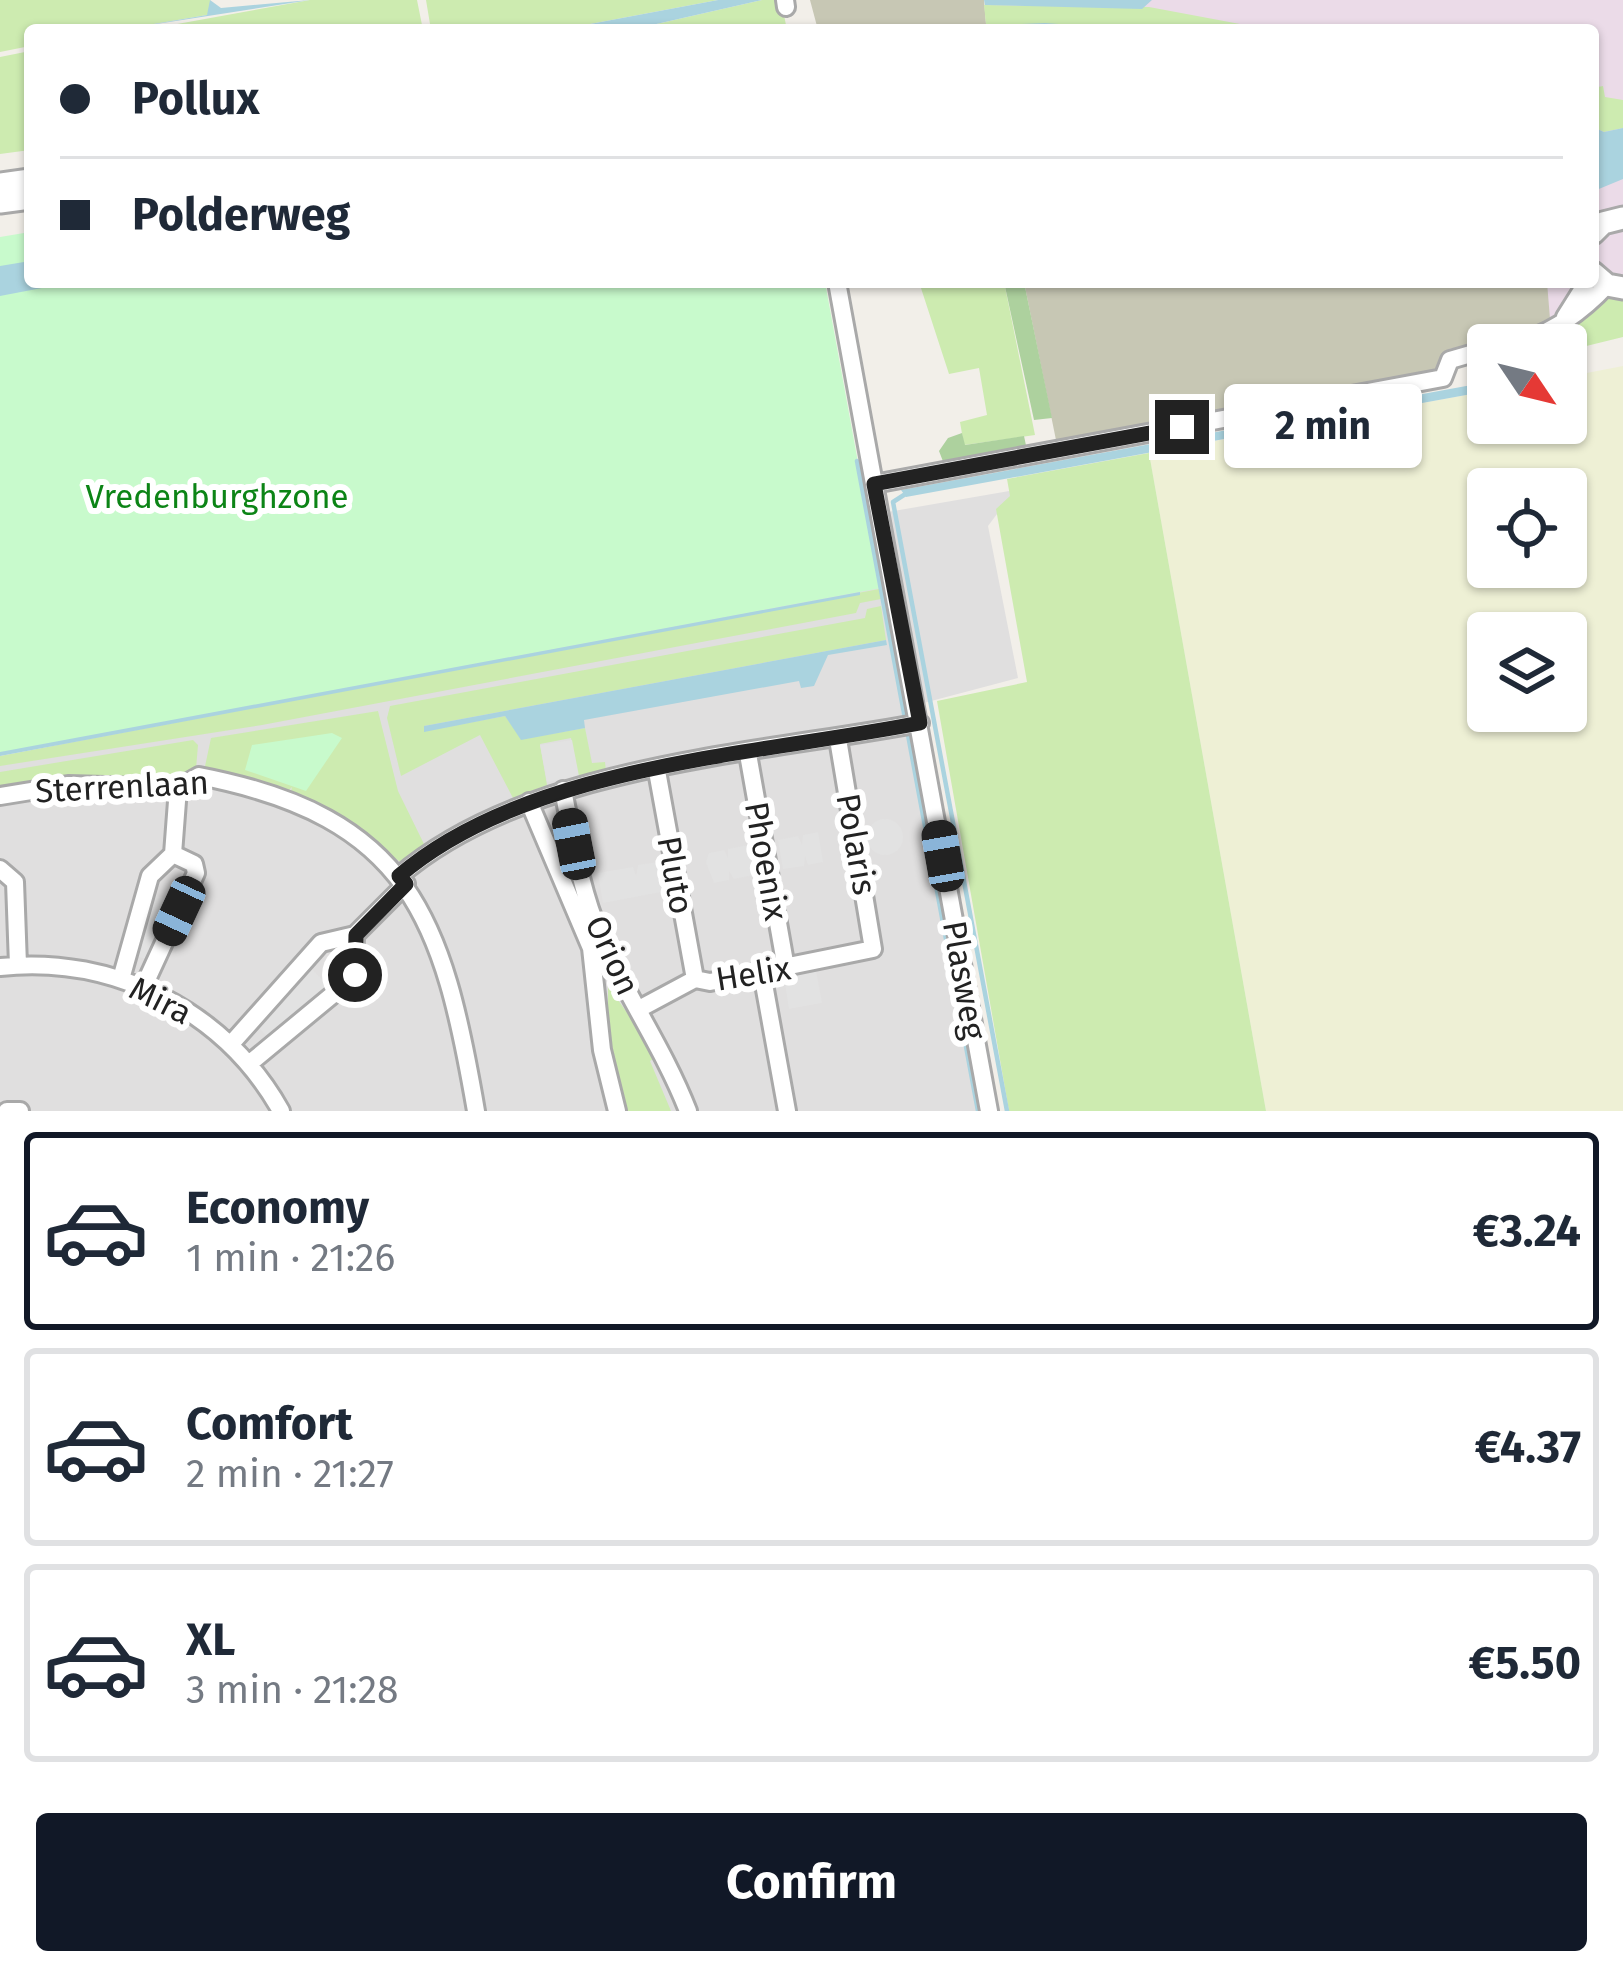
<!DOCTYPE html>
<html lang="en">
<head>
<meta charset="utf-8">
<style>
  :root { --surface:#fff; --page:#f6f6f7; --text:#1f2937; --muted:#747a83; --line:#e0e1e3; --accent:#111827 }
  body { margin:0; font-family:"Fira Sans",sans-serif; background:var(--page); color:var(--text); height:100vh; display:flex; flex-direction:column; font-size:45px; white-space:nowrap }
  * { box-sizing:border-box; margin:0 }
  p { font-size:39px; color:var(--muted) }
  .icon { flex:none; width:66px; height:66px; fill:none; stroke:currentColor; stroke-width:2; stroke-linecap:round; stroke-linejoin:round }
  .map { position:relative; height:1111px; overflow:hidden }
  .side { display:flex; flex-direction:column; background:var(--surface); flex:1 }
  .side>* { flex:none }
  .hud { position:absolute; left:24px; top:24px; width:1575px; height:264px; border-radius:12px; box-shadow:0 3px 9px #0004; display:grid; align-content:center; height:264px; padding:0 36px; background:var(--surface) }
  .needle { width:78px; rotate:125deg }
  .fabs { position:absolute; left:1467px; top:324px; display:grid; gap:24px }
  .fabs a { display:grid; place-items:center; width:120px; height:120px; border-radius:12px; background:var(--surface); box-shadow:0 3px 9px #0004; font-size:60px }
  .end { position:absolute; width:54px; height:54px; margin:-27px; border:15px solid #222; background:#fff; box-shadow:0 0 0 6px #fff }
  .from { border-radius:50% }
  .bubble { position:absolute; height:84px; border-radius:12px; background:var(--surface); box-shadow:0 3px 9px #0004; font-size:39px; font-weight:700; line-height:84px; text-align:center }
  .car { position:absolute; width:36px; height:72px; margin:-36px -18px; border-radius:15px; box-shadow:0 0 9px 3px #0007; background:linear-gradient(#222 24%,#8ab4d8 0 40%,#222 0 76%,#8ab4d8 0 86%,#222 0) }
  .hud b { display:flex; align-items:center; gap:42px; height:114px; font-size:45px }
  .hud b+b { border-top:3px solid var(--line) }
  .hud i { width:30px; height:30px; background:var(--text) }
  ul { padding:21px 0 0; list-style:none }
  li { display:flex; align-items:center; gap:36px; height:198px; margin:0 24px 18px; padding:0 12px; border:6px solid var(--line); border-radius:12px }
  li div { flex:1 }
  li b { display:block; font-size:45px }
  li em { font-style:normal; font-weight:700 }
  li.on { border-color:var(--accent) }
  li>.icon { width:108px; height:108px; stroke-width:1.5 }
  .button { display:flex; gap:24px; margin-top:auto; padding:24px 36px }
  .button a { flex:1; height:138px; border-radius:12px; background:var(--accent); color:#fff; font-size:48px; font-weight:700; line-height:138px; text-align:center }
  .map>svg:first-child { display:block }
  .residential { fill:#e0dfdf }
  .industrial { fill:#ebdbe8 }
  .construction { fill:#c7c7b4 }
  .farmland { fill:#eef0d5; fill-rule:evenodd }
  .grass { fill:#cdebb0 }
  .forest { fill:#add19e }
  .park { fill:#c8facc }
  .parking { fill:#e2e2e2 }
  .water { fill:#aad3df }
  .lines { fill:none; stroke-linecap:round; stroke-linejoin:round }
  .stream { stroke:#aad3df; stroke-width:4.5 }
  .minor-casing { stroke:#a9a9a9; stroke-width:22 }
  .tertiary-casing { stroke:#a9a9a9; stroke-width:27 }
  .minor { stroke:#fff; stroke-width:16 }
  .tertiary { stroke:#fff; stroke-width:21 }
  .route { stroke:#222; stroke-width:15 }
  .labels { text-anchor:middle; stroke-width:12; stroke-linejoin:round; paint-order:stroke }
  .park-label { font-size:33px; fill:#0c8416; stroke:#fff }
  .street-label { font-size:33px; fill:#222; stroke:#fff }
</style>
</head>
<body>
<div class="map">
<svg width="1623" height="1111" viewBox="0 0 1623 1111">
  <rect width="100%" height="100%" fill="#f2efe9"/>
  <!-- residential -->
  <path class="residential" d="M1015,490L988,526L1018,678L901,709L984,1111H0V762L761,534Z"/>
  <!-- industrial -->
  <path class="industrial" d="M990,0H1623V331L1551,345H1488V357L1412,371L1042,282H1593V30H995Z"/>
  <!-- construction -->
  <path class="construction" d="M810,0H984L986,24L818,30Z
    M1024,282H1547L1550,319L1520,335L1449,349L1432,375L1057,445Z"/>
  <!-- farmland -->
  <path class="farmland" d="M1623,366V1111H1266L1149,453L1488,391V423H1566V377ZM1488,489H1566V567H1488ZM1488,633H1566V711H1488Z"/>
  <!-- grass -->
  <path class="grass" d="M0,0H210L212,8L207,15L118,30H30V46L0,52Z
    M310,0H417L423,30H144Z
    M426,0H718L558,30H431Z
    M762,0H781L787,30H630Z
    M984,5L1149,7L1272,30L986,24Z
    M30,51V150L0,154V57Z
    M1603,86L1605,97L1623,100V128L1604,132L1593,127V88Z
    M919,282H1004L1035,435L964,445L960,422L987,415L979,368L949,374Z
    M1623,294V337L1566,351V345H1541C1572,333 1591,298 1623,294Z
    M1149,453L1266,1111H1009L937,701L1027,682L996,509L1010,496L1007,479Z
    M879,589L881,599L860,603L856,613L262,725L0,766V756Z
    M881,606L886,640L424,726L425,731L505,716L522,739L585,728L592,763L605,762L606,771L578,777L571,738L540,744L547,785L513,798L480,735L401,776L387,718L390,706L865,618L867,609Z
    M378,711L398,791L424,844L401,862L290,796L292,787L285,794L204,771L211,738Z
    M193,740L198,745L196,769L178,781L0,788V772Z
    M608,986L658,1056L650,1061L671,1111H626L601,1005L608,1003Z"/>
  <!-- forest -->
  <path class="forest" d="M1004,282H1024L1052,418L1034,420Z
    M962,433L965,445L1024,436L1027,450L944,464L939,451L948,438Z"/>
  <!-- park -->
  <path class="park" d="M30,232V282H825L881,588L0,753V237Z
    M332,733L342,738L306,791L245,770L252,745Z"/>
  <!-- parking -->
  <path class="parking" d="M572,740L579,776L547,782L540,745Z
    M867 837a18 18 0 1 1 36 0a18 18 0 1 1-36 0Z
    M818,832L823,862L808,865L805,856L804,866L783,869L778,840L798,836L802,845L803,835Z
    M748,845L754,875L734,879L729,871V880L714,883L706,862L709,853L724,850L728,858V849Z
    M658,862L666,891L603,903L598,873L633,867L636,876L638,865Z
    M150,893L177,903L151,961L133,955Z
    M308,965L332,990L270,1040L256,1024Z
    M816,971L822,1003L789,1009L784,977Z"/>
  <!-- water -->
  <path class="water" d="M210,0L221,8L310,0L118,30L207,15Z
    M718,0H762L630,30H558Z
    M984,0H1152L1142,9L985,5Z
    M1045,23L1139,30L1050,26L866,30Z
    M1593,127L1604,132L1623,128V179L1594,191Z
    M30,261V282H73L0,296V266Z
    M1488,382V391L906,497L901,490Z
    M860,592V595L0,756V752Z
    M886,640L887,645L828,655L814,686L801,688L799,681L584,720L585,728L521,740L505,716L424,732V726Z"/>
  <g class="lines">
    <!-- stream -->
    <path class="stream" d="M857,461L978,1111
      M907,493L893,502L1007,1111"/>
    <defs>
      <path id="minor" d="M785,0L786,7
        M837,282L989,1111
        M1565,317L1587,282
        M1509,345C1548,336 1579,315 1607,285
        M874,484L1443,378L1450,360L1488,349
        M748,754L786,968
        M657,771L695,979
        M563,790C573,839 580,889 600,935C626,996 664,1049 688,1111
        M0,796L68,785L178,788L199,776C411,817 443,919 476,1111
        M529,802L591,948L602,1050L617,1111
        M0,869L15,882L18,965
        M399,876C528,765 757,754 920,723
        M0,967C115,955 225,1011 281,1111
        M762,973L787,1111
        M121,979L150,876L173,854L178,788
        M144,986L196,873L194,864L173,854
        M639,1009L695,979L710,982L873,949L838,739
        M231,1044L321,943L355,935L406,884
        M250,1063L354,977L355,935
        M7,1111H20"/>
      <path id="tertiary" d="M0,184L30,180
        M0,202L30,198
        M1593,233L1603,223L1623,218
        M1593,273L1607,285L1623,288"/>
    </defs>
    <!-- minor casing -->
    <use href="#minor" class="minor-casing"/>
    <!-- tertiary casing -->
    <use href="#tertiary" class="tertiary-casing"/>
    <!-- minor -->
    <use href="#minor" class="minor"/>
    <!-- tertiary -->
    <use href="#tertiary" class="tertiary"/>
  </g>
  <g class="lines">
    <!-- route -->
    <path class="route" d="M355,975L356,935L406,884L399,876C528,765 756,755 920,723L874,484L1182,427"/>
  </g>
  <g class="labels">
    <!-- park labels -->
    <g class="park-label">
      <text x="217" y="508">Vredenburghzone</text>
    </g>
    <!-- street labels -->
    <g class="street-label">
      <text transform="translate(122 786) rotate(-3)" y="12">Sterrenlaan</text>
      <text transform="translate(857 844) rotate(80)" y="12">Polaris</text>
      <text transform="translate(767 861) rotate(80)" y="12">Phoenix</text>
      <text transform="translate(676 875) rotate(80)" y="12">Pluto</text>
      <text transform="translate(613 955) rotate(65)" y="12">Orion</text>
      <text transform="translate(753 973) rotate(-9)" y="12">Helix</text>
      <text transform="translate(965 980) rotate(80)" y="12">Plasweg</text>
      <text transform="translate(161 1000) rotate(27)" y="12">Mira</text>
    </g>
  </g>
</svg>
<div class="fabs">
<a><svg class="needle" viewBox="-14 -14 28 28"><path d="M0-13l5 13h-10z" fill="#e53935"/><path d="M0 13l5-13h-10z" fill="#747a83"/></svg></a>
<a><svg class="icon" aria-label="locate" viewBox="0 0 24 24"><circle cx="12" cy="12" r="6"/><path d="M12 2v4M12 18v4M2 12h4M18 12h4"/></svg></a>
<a><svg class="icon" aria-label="layers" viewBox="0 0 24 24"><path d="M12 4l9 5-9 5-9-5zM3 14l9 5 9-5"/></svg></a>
</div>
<i class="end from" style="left:355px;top:975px"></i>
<i class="end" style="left:1182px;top:427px"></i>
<div class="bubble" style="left:1224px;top:384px;width:198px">2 min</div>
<i class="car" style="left:574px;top:844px;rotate:349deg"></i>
<i class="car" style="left:943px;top:856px;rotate:350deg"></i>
<i class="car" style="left:179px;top:911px;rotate:205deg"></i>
<div class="hud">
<b><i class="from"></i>Pollux</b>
<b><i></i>Polderweg</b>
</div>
</div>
<section class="side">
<ul>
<li class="on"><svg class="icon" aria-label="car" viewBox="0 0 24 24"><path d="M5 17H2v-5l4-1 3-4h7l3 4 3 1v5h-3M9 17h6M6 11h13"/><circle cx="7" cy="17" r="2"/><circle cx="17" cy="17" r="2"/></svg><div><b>Economy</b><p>1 min · 21:26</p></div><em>€3.24</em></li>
<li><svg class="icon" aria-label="car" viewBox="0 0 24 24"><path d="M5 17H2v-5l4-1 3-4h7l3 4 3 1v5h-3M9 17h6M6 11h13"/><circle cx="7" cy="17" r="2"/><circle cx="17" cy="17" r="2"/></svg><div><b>Comfort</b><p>2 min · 21:27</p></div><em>€4.37</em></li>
<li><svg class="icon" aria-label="car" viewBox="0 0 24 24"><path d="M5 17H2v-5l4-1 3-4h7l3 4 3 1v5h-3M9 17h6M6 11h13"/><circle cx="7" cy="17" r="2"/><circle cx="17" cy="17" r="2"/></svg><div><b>XL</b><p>3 min · 21:28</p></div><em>€5.50</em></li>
</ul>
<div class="button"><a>Confirm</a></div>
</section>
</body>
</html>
